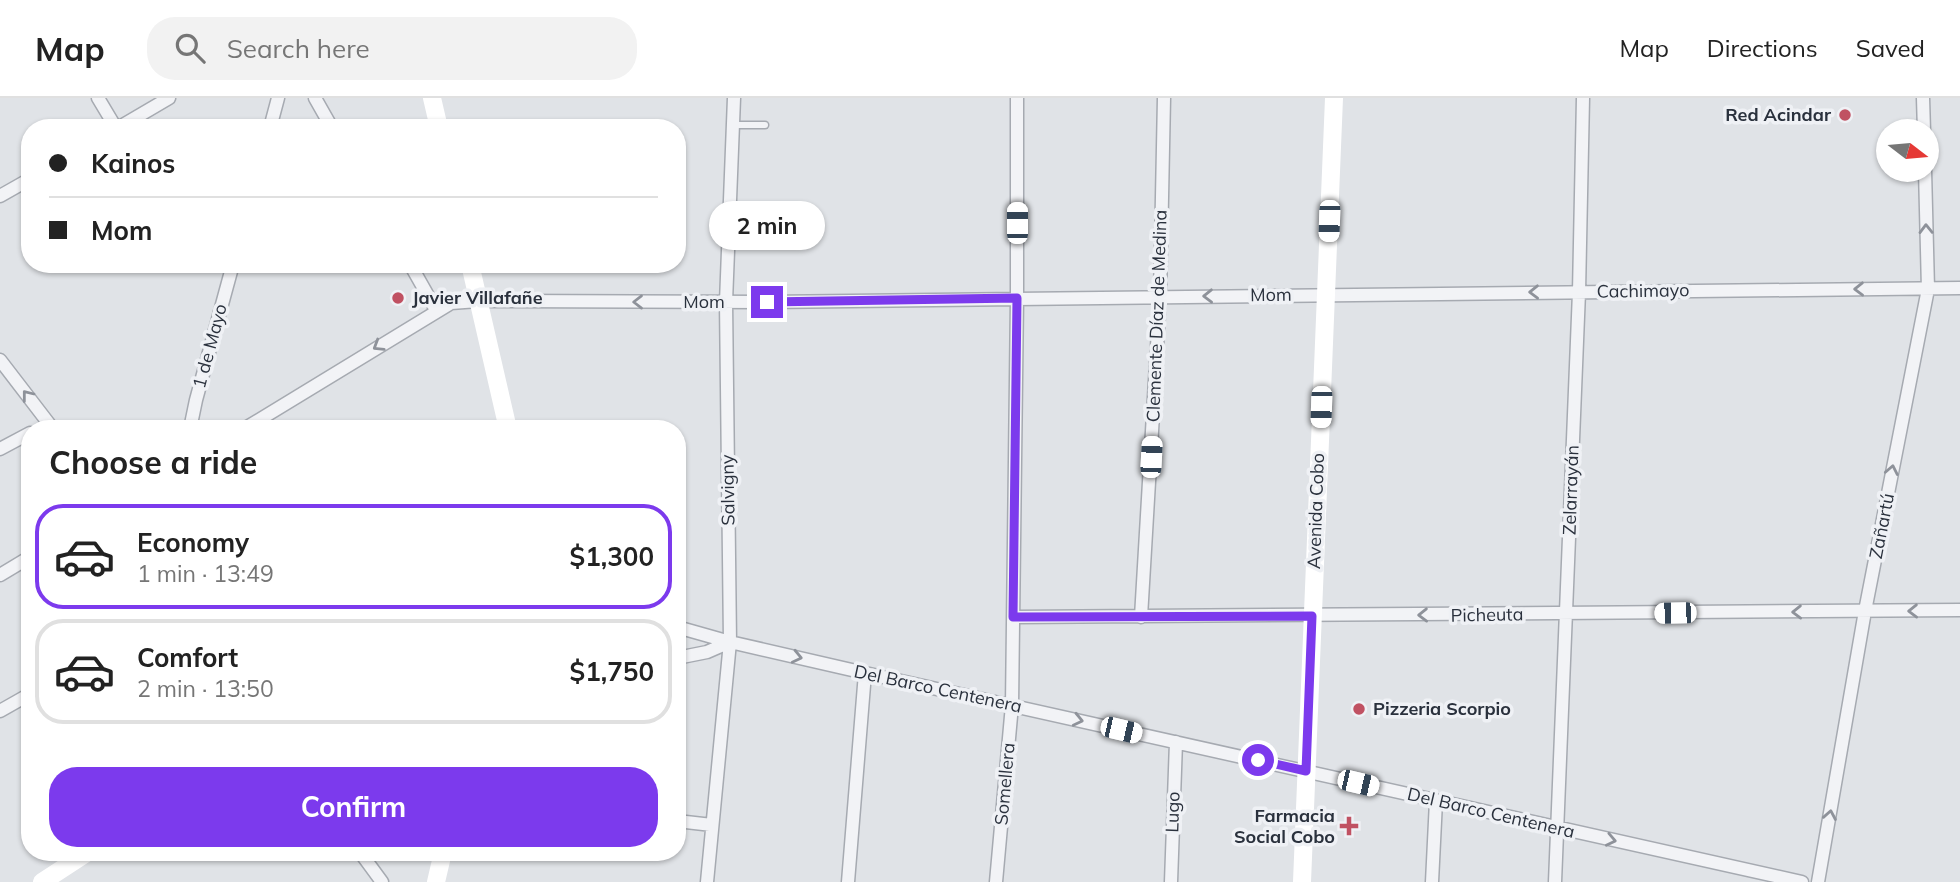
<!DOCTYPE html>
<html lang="en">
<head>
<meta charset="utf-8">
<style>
  :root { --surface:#fff; --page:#f2f2f2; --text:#222; --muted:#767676; --line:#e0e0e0; --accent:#7c3aed }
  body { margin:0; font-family:Mulish,sans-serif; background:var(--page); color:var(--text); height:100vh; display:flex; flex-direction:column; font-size:26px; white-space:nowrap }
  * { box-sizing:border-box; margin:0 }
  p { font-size:23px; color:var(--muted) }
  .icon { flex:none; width:38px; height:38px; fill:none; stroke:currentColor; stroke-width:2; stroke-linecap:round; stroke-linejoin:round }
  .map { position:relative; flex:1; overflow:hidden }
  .panel { position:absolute; left:21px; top:322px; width:665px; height:441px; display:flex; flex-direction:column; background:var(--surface); border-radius:28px; box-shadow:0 2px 5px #0004 }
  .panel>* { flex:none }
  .guide { position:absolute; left:21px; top:21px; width:665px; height:154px; border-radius:28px; box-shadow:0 2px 5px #0004; display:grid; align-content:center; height:154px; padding:0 28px; background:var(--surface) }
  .needle { width:46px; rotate:106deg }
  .controls { position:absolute; left:1876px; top:21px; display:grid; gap:14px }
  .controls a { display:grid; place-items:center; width:63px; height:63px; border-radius:50%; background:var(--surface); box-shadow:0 2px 5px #0004; font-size:35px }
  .end { position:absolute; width:32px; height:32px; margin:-16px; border:9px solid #7c3aed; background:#fff; box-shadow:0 0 0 4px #fff }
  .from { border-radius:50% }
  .bubble { position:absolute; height:49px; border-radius:24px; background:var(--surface); box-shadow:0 2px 5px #0004; font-size:23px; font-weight:700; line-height:49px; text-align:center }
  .car { position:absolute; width:21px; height:42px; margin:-21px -10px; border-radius:9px; box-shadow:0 0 5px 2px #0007; background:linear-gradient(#fff 24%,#345 0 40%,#fff 0 76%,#345 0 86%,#fff 0) }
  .guide b { display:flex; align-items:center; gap:24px; height:66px; font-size:26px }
  .guide b+b { border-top:2px solid var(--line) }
  .guide i { width:18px; height:18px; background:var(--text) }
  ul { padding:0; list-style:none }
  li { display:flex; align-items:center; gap:21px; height:105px; margin:0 14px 10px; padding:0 14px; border:4px solid var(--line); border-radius:28px }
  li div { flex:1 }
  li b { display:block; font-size:26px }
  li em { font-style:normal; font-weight:700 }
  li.selected { border-color:var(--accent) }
  li>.icon { width:63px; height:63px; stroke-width:1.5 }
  h2 { padding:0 28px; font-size:32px; line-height:84px }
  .cta { display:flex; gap:14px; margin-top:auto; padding:14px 28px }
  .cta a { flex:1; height:80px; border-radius:28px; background:var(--accent); color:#fff; font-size:28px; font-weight:700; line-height:80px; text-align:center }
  header { display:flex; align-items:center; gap:42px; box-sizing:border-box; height:98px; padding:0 35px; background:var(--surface); border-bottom:2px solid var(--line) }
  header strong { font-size:33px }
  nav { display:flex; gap:38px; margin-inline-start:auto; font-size:24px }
  .search { width:490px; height:63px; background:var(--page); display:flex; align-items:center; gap:18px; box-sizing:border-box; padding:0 24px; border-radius:28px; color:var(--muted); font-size:26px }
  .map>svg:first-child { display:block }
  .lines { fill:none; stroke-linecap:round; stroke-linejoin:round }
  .service-casing { stroke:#a6aab1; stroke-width:9 }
  .minor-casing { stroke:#a6aab1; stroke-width:15 }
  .service { stroke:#f2f3f6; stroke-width:6 }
  .minor { stroke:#f2f3f6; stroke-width:12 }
  .secondary { stroke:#fff; stroke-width:18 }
  .oneway { stroke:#8e929a }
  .route { stroke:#7c3aed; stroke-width:9 }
  .poi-dot { fill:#c05162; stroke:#eff1f5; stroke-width:2.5 }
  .labels { text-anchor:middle; stroke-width:7; stroke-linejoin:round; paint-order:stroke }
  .poi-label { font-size:18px; font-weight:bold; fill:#2a313d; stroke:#eff1f5; text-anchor:end }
  .street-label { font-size:18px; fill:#2a313d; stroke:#eff1f5 }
</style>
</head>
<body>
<header>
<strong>Map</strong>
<div class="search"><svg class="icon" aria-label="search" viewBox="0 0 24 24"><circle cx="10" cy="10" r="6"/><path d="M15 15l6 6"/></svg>Search here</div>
<nav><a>Map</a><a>Directions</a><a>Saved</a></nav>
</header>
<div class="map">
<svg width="1960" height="784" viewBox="0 0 1960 784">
  <rect width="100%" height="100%" fill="#e0e3e7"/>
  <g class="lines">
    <defs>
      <path id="service" d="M733,27H765"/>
      <path id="minor" d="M98,0L116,30
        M315,0L332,30
        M1923,0L1924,33
        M118,30L169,0
        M270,30L278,0
        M0,98L30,81
        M410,166L436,212
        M0,262L53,331
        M190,331L196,302L233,166
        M244,331L451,205L478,203L767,204L1960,190
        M0,351L30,335
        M0,477L30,459
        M1013,519L1960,512
        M1141,519L1160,198L1164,0
        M677,529L730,544L865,575L1802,784
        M677,560L707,554L730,544
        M0,613L30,596
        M677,723L712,727
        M360,754L382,784
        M707,784L730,544L726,204L734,0
        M848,784L865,575
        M996,784L1012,607L1017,200V0
        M1171,784L1176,644
        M1432,784L1436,703
        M1555,784L1579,194L1583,0
        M1818,784L1865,513L1928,191L1925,72"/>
    </defs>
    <!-- service casing -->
    <use href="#service" class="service-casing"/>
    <!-- minor casing -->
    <use href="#minor" class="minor-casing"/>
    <!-- service -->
    <use href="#service" class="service"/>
    <!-- minor -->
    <use href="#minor" class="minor"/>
    <!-- secondary -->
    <path class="secondary" d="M432,0L439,30
      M470,166L508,331
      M42,784L88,754
      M436,784L443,754
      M1302,784L1334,0"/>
  </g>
  <!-- one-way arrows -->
  <defs><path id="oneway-chevron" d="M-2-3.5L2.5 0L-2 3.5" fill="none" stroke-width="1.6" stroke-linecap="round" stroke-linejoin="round" transform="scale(1.75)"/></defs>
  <g class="oneway">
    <use href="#oneway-chevron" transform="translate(1926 131) rotate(-91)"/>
    <use href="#oneway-chevron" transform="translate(1859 191) rotate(179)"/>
    <use href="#oneway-chevron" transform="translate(1534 194) rotate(179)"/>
    <use href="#oneway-chevron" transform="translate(1208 198) rotate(179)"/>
    <use href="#oneway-chevron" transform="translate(638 204) rotate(-180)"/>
    <use href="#oneway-chevron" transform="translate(378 248) rotate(148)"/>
    <use href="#oneway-chevron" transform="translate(27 297) rotate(-128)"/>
    <use href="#oneway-chevron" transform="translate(1892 372) rotate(-79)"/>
    <use href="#oneway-chevron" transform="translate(1913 513) rotate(179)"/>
    <use href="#oneway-chevron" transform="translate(1797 514) rotate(179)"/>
    <use href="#oneway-chevron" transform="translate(1423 517) rotate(179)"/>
    <use href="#oneway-chevron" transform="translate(797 559) rotate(13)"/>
    <use href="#oneway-chevron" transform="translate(1078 622) rotate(13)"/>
    <use href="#oneway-chevron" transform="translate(1830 717) rotate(-80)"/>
    <use href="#oneway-chevron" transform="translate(1611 742) rotate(12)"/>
  </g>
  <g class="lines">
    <!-- route -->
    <path class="route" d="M767,204L1017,200L1013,519L1312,518L1306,673L1258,662"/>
  </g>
  <!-- markers -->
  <g class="poi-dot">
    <circle cx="1845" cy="17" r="7"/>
    <circle cx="398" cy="200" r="7"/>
    <circle cx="1359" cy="611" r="7"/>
    <path d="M1345.5 717.5h7v7h7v7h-7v7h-7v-7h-7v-7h7z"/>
  </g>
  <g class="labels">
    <!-- poi labels -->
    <g class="poi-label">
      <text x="1831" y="23">Red Acindar</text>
      <text x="412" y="206" text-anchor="start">Javier Villafañe</text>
      <text x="1373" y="617" text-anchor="start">Pizzeria Scorpio</text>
      <text x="1335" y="724">Farmacia<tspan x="1335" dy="21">Social Cobo</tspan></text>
    </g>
    <!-- street labels -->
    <g class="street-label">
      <text transform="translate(1643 193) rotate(-1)" y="6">Cachimayo</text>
      <text transform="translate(1271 197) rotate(-1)" y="6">Mom</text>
      <text x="704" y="210">Mom</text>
      <text transform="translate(1157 218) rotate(-88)" y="6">Clemente Díaz de Medina</text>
      <text transform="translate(210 248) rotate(-75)" y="6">1 de Mayo</text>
      <text transform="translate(728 392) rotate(-91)" y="6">Salvigny</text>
      <text transform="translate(1571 392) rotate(-88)" y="6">Zelarrayán</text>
      <text transform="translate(1316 413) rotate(-88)" y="6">Avenida Cobo</text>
      <text transform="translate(1882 428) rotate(-79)" y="6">Zañartú</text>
      <text transform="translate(1487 517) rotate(-1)" y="6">Picheuta</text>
      <text transform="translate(938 591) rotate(12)" y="6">Del Barco Centenera</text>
      <text transform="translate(1005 686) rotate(-85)" y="6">Somellera</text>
      <text transform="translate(1173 714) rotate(-88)" y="6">Lugo</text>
      <text transform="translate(1491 715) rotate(13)" y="6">Del Barco Centenera</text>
    </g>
  </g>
</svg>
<div class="controls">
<a><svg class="needle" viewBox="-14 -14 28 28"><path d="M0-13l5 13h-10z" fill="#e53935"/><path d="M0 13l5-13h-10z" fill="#767676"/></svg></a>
</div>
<i class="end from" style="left:1258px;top:662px"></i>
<i class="end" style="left:767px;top:204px"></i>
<div class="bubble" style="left:709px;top:103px;width:116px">2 min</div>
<i class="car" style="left:1329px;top:123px;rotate:182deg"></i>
<i class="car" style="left:1017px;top:125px;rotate:0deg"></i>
<i class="car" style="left:1321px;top:309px;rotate:182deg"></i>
<i class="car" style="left:1151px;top:359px;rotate:3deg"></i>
<i class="car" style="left:1675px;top:515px;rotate:269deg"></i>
<i class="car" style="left:1121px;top:632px;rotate:103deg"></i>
<i class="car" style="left:1358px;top:685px;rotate:103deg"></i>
<div class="guide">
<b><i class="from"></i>Kainos</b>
<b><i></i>Mom</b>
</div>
<section class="panel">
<h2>Choose a ride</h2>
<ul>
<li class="selected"><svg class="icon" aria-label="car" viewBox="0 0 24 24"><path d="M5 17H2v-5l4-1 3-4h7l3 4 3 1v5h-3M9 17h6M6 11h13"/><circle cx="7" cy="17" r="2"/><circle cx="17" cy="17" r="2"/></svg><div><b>Economy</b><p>1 min · 13:49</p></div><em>$1,300</em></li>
<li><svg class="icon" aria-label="car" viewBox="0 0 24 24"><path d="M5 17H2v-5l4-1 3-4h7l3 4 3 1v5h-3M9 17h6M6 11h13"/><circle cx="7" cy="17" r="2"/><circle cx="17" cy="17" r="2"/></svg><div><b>Comfort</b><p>2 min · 13:50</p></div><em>$1,750</em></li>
</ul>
<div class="cta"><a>Confirm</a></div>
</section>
</div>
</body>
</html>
